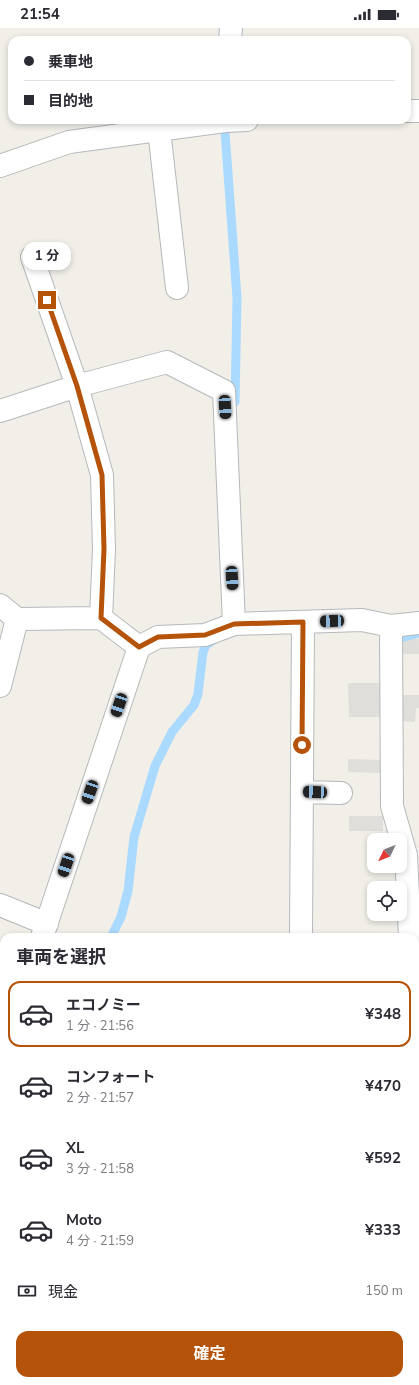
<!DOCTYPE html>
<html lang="ja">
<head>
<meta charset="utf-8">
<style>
  :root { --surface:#fff; --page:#f7f7f7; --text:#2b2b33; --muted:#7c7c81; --line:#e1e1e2; --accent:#b45309 }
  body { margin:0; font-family:"Nunito Sans","Noto Sans JP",sans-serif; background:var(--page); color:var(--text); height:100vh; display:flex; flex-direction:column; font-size:15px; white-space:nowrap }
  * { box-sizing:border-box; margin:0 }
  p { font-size:13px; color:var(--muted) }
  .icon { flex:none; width:22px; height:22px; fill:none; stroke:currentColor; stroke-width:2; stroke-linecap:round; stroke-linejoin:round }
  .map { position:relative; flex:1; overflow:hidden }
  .side { position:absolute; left:0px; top:905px; width:419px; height:452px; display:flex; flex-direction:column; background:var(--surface); border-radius:12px 12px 0 0; box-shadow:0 2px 6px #0003 }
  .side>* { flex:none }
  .hud { position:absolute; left:8px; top:8px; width:403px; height:88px; border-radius:12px; box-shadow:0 2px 6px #0003; display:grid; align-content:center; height:88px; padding:0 16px; background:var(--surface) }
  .needle { width:26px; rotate:227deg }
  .buttons { position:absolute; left:367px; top:805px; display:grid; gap:8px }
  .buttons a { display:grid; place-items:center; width:40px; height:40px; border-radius:8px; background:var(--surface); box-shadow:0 2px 6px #0003; font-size:20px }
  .end { position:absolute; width:18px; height:18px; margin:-9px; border:5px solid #b45309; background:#fff; box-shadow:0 0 0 2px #fff }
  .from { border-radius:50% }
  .bubble { position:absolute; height:28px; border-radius:12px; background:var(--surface); box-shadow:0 2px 6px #0003; font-size:13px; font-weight:700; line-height:28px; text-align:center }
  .car { position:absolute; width:12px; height:24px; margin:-12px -6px; border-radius:5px; box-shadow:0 0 3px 1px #0007; background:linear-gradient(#222 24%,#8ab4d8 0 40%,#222 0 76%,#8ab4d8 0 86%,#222 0) }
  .hud b { display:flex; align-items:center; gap:14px; height:38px; font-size:15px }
  .hud b+b { border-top:1px solid var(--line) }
  .hud i { width:10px; height:10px; background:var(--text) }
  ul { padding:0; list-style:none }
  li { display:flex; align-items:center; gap:12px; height:66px; margin:0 8px 6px; padding:0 8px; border:2px solid transparent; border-radius:12px }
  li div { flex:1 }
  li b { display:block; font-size:15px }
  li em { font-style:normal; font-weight:700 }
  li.on { border-color:var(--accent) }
  li>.icon { width:36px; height:36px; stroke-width:1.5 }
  h2 { padding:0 16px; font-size:18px; line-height:48px }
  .pay { display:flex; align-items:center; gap:10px; height:44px; padding:0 16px; font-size:15px }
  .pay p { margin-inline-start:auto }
  .cta { display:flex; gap:8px; margin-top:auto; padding:8px 16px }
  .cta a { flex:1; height:46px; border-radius:12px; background:var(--accent); color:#fff; font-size:16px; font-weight:700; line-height:46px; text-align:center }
  .status { display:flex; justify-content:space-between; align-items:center; height:28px; padding:0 20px; background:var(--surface); direction:ltr }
  .status svg { height:11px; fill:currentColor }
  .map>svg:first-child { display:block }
  .industrial { fill:#e0deda }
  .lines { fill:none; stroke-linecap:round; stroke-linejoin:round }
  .stream { stroke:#aadaff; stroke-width:9 }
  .minor-casing { stroke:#b5b8bc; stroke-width:24 }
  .minor { stroke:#fff; stroke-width:22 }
  .route { stroke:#b45309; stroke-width:5 }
</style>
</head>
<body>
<div class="status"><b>21:54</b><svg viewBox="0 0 49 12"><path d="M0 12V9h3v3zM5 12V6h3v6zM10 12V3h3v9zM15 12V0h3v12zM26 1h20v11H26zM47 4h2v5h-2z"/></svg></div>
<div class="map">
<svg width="419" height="1357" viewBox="0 0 419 1357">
  <rect width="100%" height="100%" fill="#f1efe8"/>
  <!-- industrial -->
  <path class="industrial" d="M402,611H419V626H402Z
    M348,655H380V689H349Z
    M402,667H419V680H416L415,694L401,693Z
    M348,731L381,732V745L348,744Z
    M349,788H383V803H349Z"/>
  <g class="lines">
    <!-- stream -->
    <path class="stream" d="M225,104L237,270L235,374
      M404,609L419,605
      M111,909L121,889L128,863L134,809L155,738L172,704L194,677L198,666L203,624L206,617L215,611"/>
    <defs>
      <path id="minor" d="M230,12L231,0
        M407,83H419
        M159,102L177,260
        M0,138L69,114L225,93L247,92
        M32,229L77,358L102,447L104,521L101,590L139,619
        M0,383L77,358L167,334L224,363L234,596L362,592L391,598L419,595
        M0,577L17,591L101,590
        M391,598L392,778L406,827L410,909
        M0,658L17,591
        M302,764L341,765
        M0,877L47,896
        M42,909L139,619L158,609L205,607L234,596
        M301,909L303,594
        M415,1028L417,1069
        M0,1051L1,1036L4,1027
        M0,1086H4
        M415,1321H417L419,1183"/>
    </defs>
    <!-- minor casing -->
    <use href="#minor" class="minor-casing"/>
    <!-- minor -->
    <use href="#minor" class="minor"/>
  </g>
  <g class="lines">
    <!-- route -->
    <path class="route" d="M47,272L77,358L102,447L104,521L101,590L139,619L158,609L205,607L234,596L303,594L302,717"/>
  </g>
</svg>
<div class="buttons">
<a><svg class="needle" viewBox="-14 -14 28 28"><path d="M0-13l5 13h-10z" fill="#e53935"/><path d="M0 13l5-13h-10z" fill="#7c7c81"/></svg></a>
<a><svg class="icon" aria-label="locate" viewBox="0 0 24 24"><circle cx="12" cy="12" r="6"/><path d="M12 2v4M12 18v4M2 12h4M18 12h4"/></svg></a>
</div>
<i class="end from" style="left:302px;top:717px"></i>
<i class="end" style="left:47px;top:272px"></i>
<div class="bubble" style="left:23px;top:214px;width:48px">1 分</div>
<i class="car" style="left:225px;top:379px;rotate:177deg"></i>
<i class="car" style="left:232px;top:550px;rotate:177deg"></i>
<i class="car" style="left:332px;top:593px;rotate:268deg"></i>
<i class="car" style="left:119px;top:677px;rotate:199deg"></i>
<i class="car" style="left:90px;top:764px;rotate:199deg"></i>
<i class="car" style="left:315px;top:764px;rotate:272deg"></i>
<i class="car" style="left:66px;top:837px;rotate:199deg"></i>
<div class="hud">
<b><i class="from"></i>乗車地</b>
<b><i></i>目的地</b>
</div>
<section class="side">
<h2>車両を選択</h2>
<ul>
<li class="on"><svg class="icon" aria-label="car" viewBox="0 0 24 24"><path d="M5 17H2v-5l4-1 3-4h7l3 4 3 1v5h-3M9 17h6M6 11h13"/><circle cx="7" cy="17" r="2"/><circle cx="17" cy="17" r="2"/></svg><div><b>エコノミー</b><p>1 分 · 21:56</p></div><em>¥348</em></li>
<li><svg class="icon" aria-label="car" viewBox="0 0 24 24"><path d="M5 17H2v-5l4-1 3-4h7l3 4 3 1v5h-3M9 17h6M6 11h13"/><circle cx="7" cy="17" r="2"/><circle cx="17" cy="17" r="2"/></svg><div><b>コンフォート</b><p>2 分 · 21:57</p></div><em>¥470</em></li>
<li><svg class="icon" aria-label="car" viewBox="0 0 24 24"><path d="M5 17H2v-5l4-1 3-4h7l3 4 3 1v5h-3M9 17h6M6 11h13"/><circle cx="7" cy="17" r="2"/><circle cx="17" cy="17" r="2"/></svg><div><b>XL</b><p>3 分 · 21:58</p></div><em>¥592</em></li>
<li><svg class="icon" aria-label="car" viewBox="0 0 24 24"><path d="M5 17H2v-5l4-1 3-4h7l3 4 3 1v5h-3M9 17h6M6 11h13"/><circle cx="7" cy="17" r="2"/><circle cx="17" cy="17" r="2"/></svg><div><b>Moto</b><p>4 分 · 21:59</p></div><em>¥333</em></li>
</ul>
<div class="pay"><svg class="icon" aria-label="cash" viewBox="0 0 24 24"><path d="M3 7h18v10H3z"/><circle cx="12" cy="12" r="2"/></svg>現金<p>150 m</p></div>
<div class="cta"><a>確定</a></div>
</section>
</div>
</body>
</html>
